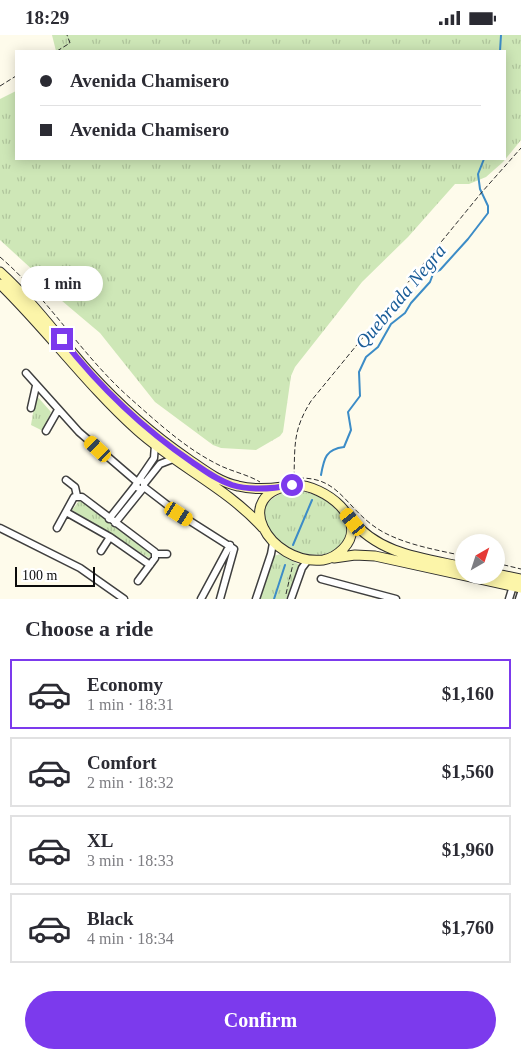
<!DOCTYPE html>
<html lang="en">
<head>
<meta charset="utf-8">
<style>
  :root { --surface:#fff; --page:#f2f2f3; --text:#2b2b33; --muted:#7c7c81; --line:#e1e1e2; --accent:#7c3aed }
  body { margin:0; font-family:"Times New Roman",serif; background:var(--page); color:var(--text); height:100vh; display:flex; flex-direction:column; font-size:19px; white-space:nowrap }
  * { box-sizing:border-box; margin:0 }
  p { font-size:16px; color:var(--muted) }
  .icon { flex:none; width:28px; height:28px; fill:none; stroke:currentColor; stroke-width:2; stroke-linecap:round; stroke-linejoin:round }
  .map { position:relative; height:564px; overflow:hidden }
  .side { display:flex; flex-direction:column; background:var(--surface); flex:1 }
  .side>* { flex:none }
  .banner { position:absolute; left:15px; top:15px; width:491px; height:110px; border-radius:0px; box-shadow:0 2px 12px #0003; display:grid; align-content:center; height:110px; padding:0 25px; background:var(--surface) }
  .needle { width:32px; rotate:39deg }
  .fabs { position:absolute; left:455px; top:499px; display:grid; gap:10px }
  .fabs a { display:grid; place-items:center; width:50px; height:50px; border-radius:50%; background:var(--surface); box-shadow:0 2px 12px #0003; font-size:25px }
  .scale { position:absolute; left:15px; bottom:12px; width:80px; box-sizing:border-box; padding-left:5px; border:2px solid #0c0c0c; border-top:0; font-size:14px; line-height:18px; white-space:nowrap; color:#0c0c0c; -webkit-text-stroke:4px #fff; paint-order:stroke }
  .end { position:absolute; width:22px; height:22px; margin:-11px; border:6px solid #7c3aed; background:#fff; box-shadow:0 0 0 2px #fff }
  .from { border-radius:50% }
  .bubble { position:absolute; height:35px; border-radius:18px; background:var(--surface); box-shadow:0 2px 12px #0003; font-size:16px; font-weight:700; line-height:35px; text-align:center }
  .car { position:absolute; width:15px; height:30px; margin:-15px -8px; border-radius:6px; box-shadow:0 0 4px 1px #0007; background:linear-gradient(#f5c518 24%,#345 0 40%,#f5c518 0 76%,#345 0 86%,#f5c518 0) }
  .banner b { display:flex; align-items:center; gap:18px; height:48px; font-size:19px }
  .banner b+b { border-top:1px solid var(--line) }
  .banner i { width:12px; height:12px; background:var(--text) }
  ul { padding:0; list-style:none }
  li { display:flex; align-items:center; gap:15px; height:70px; margin:0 10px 8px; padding:0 15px; border:2px solid var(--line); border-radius:0px }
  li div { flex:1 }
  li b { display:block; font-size:19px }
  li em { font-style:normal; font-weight:700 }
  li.on { border-color:var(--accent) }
  li>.icon { width:45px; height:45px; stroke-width:1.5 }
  h2 { padding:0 25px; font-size:22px; line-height:60px }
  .action { display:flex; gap:10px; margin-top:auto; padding:10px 25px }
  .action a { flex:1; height:58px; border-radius:30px; background:var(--accent); color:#fff; font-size:20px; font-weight:700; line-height:58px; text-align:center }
  .status { display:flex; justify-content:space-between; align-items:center; height:35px; padding:0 25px; background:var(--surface); direction:ltr }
  .status svg { height:14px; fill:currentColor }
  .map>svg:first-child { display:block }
  .grass { fill:url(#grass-tufts) }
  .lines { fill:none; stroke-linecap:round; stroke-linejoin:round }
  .stream { stroke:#3c8cc7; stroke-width:2 }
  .street-casing { stroke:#3f3f3f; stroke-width:9 }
  .secondary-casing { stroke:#2e2e2e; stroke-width:11 }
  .path { stroke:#2e2e2e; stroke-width:1; stroke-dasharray:5 2.5; stroke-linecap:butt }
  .street { stroke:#fff; stroke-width:6 }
  .secondary { stroke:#fcf5a9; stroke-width:9 }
  .route { stroke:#7c3aed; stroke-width:6 }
  .labels { text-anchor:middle; stroke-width:5; stroke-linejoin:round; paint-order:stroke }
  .water-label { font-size:19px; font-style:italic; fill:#1b5d98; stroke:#fff }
</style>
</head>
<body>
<div class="status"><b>18:29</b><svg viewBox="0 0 49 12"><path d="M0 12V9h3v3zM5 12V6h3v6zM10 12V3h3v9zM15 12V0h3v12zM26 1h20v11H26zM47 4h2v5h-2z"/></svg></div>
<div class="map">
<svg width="521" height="564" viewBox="0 0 521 564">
  <defs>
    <pattern id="grass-tufts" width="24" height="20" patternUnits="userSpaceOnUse" patternTransform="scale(1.25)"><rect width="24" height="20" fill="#cee7b7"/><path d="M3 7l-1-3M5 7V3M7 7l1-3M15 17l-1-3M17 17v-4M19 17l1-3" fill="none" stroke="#b0c59c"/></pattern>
  </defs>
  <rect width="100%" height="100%" fill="#fefbeb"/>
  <!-- grass -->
  <path class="grass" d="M52,0H521V105L503,127L486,142L469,149H455L408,202L362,247L295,332L291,341L283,397L280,401L256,415L221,413L213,410L155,367L100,298L55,260L35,237L0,205V64L16,56V124H505V16H56Z
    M36,360L51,377L43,396L31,390Z
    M289,456C332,452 372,505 329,518C286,531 231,472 289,456Z
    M79,466L84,468L151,519L149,523L72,475Z
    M280,519L300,530L286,564H260L274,521Z"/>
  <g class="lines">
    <!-- stream -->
    <path class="stream" d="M500,16L501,0
      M321,440C324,423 326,414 344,412L351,395L348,377L360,361L359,337L366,322L378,312L391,289L405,278L411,268L430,247L433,239L440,235L468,204L488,178V171L480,154L478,139L484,124
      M293,510L312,465
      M274,564L285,530"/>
    <defs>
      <path id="street" d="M26,338L79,397L136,446
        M31,373L36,351
        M46,396L58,375
        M66,445L75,452L77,461
        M139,445L154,423L155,410
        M144,449L160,429L173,424
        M144,452L179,479L234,514L220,564
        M66,477L110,502L150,530
        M109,484L135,451
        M115,488L144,452V447L139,445L135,451L140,454
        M0,493L80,533L124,564
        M57,493L74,462H82L155,517V523L138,546
        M101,516L110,502
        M156,519H167
        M321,544L396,564
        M201,564L230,510
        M256,564L271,519L273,508
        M291,564L302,533L308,525
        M509,564L513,551
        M519,564L521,558"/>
      <path id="secondary" d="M0,237C33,267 59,303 88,336C118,369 151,399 188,424C204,435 219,447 238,451C253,455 268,454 283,452
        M0,249C48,296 87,350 137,395C177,431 227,453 263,493
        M295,450C324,450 371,485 343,514C337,520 330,524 323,525C269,531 227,457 295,450Z
        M350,483C378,519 421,523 464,532
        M334,523L355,520L375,521L521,553
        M496,539L521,544"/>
    </defs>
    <!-- street casing -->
    <use href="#street" class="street-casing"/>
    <!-- secondary casing -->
    <use href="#secondary" class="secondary-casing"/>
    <!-- path -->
    <path class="path" d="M57,16L70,8L67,0
      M0,51L16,41
      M0,222C49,264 82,321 131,364C157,387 184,412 215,428C229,436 247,439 260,447
      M294,442C295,409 293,395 311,366L482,157L521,113
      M284,445C341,434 342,474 383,497C407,510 437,515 464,521
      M496,528L521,534
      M286,559L293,529"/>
    <!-- street -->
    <use href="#street" class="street"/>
    <!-- secondary -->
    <use href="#secondary" class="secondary"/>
  </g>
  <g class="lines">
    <!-- route -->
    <path class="route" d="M62,304C99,351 142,393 192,427C205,436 217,445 232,450C252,456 272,454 292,450"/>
  </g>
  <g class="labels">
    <!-- water labels -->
    <g class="water-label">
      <text transform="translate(400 261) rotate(-50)" y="7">Quebrada Negra</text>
    </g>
  </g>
</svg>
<div class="fabs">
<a><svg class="needle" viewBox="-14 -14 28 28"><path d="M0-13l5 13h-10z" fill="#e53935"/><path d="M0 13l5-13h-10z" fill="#7c7c81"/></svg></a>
</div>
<div class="scale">100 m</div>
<i class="end from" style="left:292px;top:450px"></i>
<i class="end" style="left:62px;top:304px"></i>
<div class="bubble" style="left:21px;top:231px;width:82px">1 min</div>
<i class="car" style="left:98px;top:414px;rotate:313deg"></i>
<i class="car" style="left:179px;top:479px;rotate:123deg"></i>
<i class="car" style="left:353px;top:487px;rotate:321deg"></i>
<div class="banner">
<b><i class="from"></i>Avenida Chamisero</b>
<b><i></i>Avenida Chamisero</b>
</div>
</div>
<section class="side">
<h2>Choose a ride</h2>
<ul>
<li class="on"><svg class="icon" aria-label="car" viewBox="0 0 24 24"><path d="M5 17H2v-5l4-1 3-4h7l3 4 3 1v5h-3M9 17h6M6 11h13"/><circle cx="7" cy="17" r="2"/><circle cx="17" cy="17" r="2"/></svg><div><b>Economy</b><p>1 min · 18:31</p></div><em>$1,160</em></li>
<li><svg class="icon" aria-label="car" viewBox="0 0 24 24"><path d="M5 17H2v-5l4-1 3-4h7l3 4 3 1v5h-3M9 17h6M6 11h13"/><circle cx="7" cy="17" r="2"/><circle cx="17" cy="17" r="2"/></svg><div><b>Comfort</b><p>2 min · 18:32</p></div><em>$1,560</em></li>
<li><svg class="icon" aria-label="car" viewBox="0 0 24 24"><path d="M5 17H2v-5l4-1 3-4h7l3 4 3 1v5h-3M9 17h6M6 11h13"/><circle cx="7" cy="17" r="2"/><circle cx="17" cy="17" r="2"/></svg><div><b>XL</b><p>3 min · 18:33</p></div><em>$1,960</em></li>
<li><svg class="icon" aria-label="car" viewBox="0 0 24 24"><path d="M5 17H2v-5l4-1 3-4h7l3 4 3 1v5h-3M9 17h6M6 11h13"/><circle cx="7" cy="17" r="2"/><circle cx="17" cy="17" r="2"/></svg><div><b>Black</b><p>4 min · 18:34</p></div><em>$1,760</em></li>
</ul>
<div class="action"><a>Confirm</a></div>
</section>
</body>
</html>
